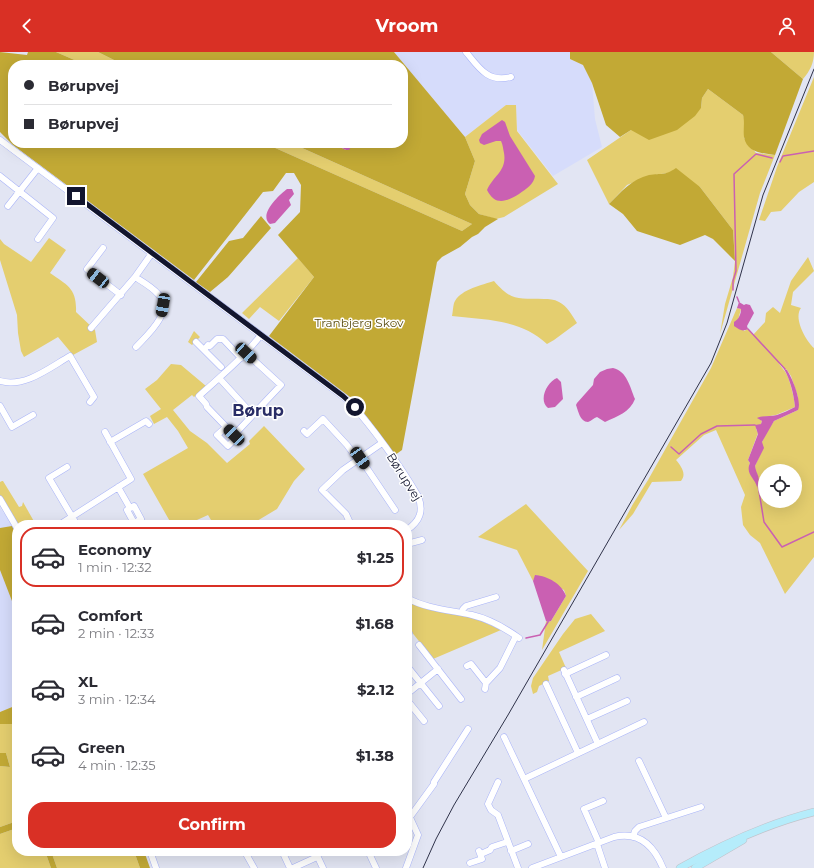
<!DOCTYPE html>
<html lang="en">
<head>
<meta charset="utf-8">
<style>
  :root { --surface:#fff; --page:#f2f2f3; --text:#2b2b33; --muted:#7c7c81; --line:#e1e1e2; --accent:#d93025 }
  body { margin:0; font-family:Montserrat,sans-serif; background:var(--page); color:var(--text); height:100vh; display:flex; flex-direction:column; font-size:15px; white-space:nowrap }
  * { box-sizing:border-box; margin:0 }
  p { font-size:13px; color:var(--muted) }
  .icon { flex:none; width:22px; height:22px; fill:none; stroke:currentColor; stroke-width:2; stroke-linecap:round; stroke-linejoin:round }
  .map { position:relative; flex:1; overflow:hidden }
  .details { position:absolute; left:12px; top:468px; width:400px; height:336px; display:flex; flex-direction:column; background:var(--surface); border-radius:16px; box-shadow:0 4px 16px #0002 }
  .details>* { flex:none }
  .banner { position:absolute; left:8px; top:8px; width:400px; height:88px; border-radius:16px; box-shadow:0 4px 16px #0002; display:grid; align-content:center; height:88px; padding:0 16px; background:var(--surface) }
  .tools { position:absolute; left:758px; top:412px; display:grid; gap:8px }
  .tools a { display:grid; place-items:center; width:44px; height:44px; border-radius:50%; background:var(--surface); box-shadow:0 4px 16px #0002; font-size:20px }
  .end { position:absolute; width:18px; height:18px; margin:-9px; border:5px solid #12152e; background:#fff; box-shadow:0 0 0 2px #fff }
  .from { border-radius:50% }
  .car { position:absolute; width:12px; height:24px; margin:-12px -6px; border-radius:5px; box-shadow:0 0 3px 1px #0007; background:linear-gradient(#222 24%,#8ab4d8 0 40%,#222 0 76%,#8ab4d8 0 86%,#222 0) }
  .banner b { display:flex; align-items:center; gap:14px; height:38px; font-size:15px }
  .banner b+b { border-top:1px solid var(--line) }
  .banner i { width:10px; height:10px; background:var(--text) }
  ul { padding:7px 0 0; list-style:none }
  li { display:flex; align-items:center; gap:12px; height:60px; margin:0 8px 6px; padding:0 8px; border:2px solid transparent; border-radius:16px }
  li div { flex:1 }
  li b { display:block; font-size:15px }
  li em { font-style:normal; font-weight:700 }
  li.on { border-color:var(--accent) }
  li>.icon { width:36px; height:36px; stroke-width:1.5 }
  .button { display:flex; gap:8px; margin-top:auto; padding:8px 16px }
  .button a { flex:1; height:46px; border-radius:16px; background:var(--accent); color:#fff; font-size:16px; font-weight:700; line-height:46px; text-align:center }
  header { display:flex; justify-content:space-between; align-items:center; height:52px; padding:0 16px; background:var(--accent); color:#fff; font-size:18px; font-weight:700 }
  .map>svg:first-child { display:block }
  .built { fill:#d6dcfb }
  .green { fill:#e4ce6f; fill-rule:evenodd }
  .forest { fill:#c2a935 }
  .water { fill:#ca60b2 }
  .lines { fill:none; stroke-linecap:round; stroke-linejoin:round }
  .stream { stroke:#ca60b2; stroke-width:1.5 }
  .minor-casing { stroke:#a9b4f8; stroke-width:7 }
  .major-casing { stroke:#c1c2c9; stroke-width:8 }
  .minor { stroke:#fff; stroke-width:6 }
  .major { stroke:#b5ecfb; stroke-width:7 }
  .tram { stroke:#2f3249; stroke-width:1 }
  .route { stroke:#12152e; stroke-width:5 }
  .labels { text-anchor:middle; stroke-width:3; stroke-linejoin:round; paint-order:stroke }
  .park-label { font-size:12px; fill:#5d5014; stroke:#fff }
  .street-label { font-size:12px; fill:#12152e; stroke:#fff }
  .district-label { font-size:16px; font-weight:bold; fill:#292d66; stroke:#fff }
</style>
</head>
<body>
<header><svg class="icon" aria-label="back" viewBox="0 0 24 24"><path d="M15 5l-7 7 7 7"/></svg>Vroom<svg class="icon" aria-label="person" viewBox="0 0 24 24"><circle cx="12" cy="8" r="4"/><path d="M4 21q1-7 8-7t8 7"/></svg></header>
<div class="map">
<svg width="814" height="816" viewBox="0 0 814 816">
  <rect width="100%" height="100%" fill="#e2e5f3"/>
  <!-- built -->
  <path class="built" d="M394,0H570V7L583,13L592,31L595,67L602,95L553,124L517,78L516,53H506L465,85Z
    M0,456L9,468L17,482V653L0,660Z"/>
  <!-- green -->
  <path class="green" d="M56,0H98L124,13H86Z
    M771,0H814C814,11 810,19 803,27Z
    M814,25V130L799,140L781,159L771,160L765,169L759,168L777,115Z
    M708,37L743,63L745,69L744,86L756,101L775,103L760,141L720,282L725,252L733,225L735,209L733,178L700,135L668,121L648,124L627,133L609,152L587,108L631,78L701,56L702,46Z
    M506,53H516L517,79L558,132L504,165L496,167L479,162L470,153L465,142L475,109L465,85Z
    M264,91H291L472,172L462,179Z
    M49,186L66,198L50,221C67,233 77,236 76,260L95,278L97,290L73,303L58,285L24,305L21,299L18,281L17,263L0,208V187L4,192L31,210Z
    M808,205L814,219L793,240L791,253L801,256C793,266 806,289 814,296V505L785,542L760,491L750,483L743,473L741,455L745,443L716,378L704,383L676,408C681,414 687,422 681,429L652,430L633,462L619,478L633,452L648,428L711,316L737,256L741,257L738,268L744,279L748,277L753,283L765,270L766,261L773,255L780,261L791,229ZM778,310L785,317L787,318L791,324L798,345V358L774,369L767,379L762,390L759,405L755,414L757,434C755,425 746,421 750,411L748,408L758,381L756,377L761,372L762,369L758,366L776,363L795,355C795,348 790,329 787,323C785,318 780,314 778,310ZM765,419H795V449H765Z
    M298,206L314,225L279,269L260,255L249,267L242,261Z
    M494,229C512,250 518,246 544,247C549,247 554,247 559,250C567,254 572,263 577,271L554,288L547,292C521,267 486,268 452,264C453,260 453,252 455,249C462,237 482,233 494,229Z
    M194,279L200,285L192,293L188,290Z
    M171,312L181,313L206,334L194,345L192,343L173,358L190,379L207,391L227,411L250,392L249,389L264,374L305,417L294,429L277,457L250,473H214L208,463L186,473H172L143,422L188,396L178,379L167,365L154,372L150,364L161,357L145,337L157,328Z
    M2,429H3L19,455L22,454L23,450L36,473H18L0,444V430Z
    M526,452L588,519L542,598L546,569L548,570L551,569L566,544L564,538L536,523L533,529L517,498L478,485Z
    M407,549L475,566L501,578L433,607L407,574Z
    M591,562L605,579L559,600L566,616L548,624L549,629L539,634L537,640L533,642L531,634L533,626L563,582L575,567Z
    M0,672H17V713L15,714L17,719V769L0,775V714L10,715L6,701H0Z
    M17,776V799H45L51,816H0V782Z
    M51,799H134L140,816H57Z"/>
  <!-- forest -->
  <path class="forest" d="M0,0L27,3L28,0H56L86,13H13V91H264L462,179L472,172L291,91H332L346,98L354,91H403V13H124L98,0H394L465,85L475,109L465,142L470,153L479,162L498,167L485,175L478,182L472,185L460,195L442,205L437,210L402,398L395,403L361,357L350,345L269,284L314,225L278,183L300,160L301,133L294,121H286L273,139L263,140L194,228L13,93L0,80Z
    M570,0H771L803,27L775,103C762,101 747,101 744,85C743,78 745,70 743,63L708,37L702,46L701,56L695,64L677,78L649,88L631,78L620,85L606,73L592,31L583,13L570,7Z
    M676,116L700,135L733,178L735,209L713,187L705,183L680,193L637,179L623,162L609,152C621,140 632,127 649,123C662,121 664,124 676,116Z
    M261,164L271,176L228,225L210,240L196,230L229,189L243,186Z
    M12,474L17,484V562L0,518V476Z
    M17,653V672H0V660Z
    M0,701H6L10,715L0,714Z
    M17,769V776L0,782V775Z
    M45,799H51L57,816H51Z
    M134,799H144L150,816H140Z"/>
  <!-- water -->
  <path class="water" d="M502,68L505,70L510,84L535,124C534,132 526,137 519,142C506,150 495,154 487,138C494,123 507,119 504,101C503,97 503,93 501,89H496L484,93L480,91L479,88L482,82Z
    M332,91H354L349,98H346Z
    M287,137H292L294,142L289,148L291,153L275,171L270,172C258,163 279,143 287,137Z
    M739,250L744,253L746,252L750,253L754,261L747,274L748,277C742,280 740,278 734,274V270C739,267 741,262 741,257L737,256Z
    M613,316C627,319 630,335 635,347C630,360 618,364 605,370L597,365C594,366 591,369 588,370C580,370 578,358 576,353L577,351L593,333L594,327L600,320L607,317Z
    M784,317L787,318C792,326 802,349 798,358L774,369L762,390L764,396L755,414C757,425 761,423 757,435C755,426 745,422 750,411L748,408L758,382L755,373L761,372L762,369L757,366C763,363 770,365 777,363C783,361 789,358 795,355C794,343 790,327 784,317Z
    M557,326L561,330L563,347L555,355L548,356C538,348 547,330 557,326Z
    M535,523C548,524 562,532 566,544L551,569L548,570L546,569L533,529Z"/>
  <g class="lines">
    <!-- stream -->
    <path class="stream" d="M780,110L783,104L814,99
      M733,238V229L736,219L734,122L756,102L772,106
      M737,245L739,250
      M748,277L785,317
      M671,395L679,402L701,382L717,374L755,373
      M758,433L764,470L782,495L814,480
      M526,586L540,583L548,570"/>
    <defs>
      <path id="minor" d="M466,0C479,16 488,31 511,25
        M0,88L349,349C373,376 400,413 418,444C424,459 420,469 407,478
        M0,124L53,166L38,187
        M8,154L38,116
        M103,196L87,217L121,243
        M91,276L135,225
        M196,290L221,315
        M136,295C147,283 175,259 158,242C152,235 143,230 135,225L152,201
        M204,298L208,293L210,294L217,287H223L241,306
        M246,301L281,333L234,383L207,355L206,352L199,344C221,324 243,306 261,283
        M220,327L252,362
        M0,329C25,336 49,316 70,304L94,345L90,350
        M0,354L12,375L33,363
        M226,375L217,383L228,394L232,390L234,383
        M304,379L307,382L323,367L347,393L358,408
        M110,390L146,369L149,372
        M360,406L395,458
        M67,415L49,426L77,473
        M118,435L130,456L134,454L141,467L134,471L127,458L130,456
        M0,447L17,476
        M59,473L131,427L105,380
        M351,473L346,462L322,438L343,418L382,391
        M407,492L422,488
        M407,546C427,557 450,558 472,563C489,567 505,576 519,586
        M462,561L463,557L466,554L496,545
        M407,579L409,581
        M419,593L461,647
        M407,614L439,654
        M467,614L471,612L486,631
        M564,618L598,692
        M565,622L606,603
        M546,632L578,701
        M485,637L486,631L500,616L516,584
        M407,642L438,617
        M576,645L617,626
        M407,648L424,669
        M587,667L627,649
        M504,685L524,727
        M639,709L666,766
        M498,730L488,752L491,758L498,763L518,816
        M410,765L434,732V730L468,677
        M633,785L635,779L639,775L701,755
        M599,791L584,757L603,749
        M597,792L605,816
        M150,799L156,816
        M282,799L290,816
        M315,799L323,816
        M368,799L376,816
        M511,799L528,792
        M245,800L254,816
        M481,802L490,798L492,795L507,790
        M561,805L524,727L644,670
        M470,811L482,807L479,799
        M293,816L317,805
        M406,816L418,783L407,759
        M532,816L614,785C639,779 654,794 663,816"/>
      <path id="major" d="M680,816C723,792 767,772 814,760
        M695,816L743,788"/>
    </defs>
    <!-- minor casing -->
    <use href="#minor" class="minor-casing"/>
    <!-- major casing -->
    <use href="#major" class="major-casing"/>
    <!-- minor -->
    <use href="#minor" class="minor"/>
    <!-- major -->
    <use href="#major" class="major"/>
    <!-- tram -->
    <path class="tram" d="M423,816L436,787L454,753L508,663L711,311L727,271L763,143L814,17"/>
  </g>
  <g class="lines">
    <!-- route -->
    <path class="route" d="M76,144L343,344L355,355"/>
  </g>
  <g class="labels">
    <!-- park labels -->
    <g class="park-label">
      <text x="359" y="275">Tranbjerg Skov</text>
    </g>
    <!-- street labels -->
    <g class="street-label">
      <text transform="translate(404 425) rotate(58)" y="4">Børupvej</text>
    </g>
    <!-- district labels -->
    <g class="district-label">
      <text x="258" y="364">Børup</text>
    </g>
  </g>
</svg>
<div class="tools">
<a><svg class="icon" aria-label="locate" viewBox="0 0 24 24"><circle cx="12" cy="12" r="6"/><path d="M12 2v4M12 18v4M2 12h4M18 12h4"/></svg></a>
</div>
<i class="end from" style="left:355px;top:355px"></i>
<i class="end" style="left:76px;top:144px"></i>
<i class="car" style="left:98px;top:226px;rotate:308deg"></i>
<i class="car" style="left:163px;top:253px;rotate:190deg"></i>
<i class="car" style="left:246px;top:301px;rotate:133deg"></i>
<i class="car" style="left:234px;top:383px;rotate:315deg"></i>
<i class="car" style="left:360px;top:406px;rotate:145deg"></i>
<div class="banner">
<b><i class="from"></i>Børupvej</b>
<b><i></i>Børupvej</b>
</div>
<section class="details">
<ul>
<li class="on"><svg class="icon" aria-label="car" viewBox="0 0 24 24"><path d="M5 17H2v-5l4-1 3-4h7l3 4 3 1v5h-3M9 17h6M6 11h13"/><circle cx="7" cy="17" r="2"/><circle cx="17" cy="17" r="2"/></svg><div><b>Economy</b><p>1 min · 12:32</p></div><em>$1.25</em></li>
<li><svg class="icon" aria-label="car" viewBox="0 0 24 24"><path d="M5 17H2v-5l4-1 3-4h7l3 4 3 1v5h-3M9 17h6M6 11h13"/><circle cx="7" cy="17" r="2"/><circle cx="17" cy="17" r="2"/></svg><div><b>Comfort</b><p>2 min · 12:33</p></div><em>$1.68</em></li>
<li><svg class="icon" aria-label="car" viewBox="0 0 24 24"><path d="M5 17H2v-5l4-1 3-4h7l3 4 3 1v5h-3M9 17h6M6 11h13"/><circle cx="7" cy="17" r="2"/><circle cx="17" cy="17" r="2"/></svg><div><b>XL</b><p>3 min · 12:34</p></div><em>$2.12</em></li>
<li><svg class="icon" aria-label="car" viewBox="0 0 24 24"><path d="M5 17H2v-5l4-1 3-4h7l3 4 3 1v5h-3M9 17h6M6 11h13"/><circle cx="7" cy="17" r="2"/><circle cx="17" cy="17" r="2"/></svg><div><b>Green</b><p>4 min · 12:35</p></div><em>$1.38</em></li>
</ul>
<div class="button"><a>Confirm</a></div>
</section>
</div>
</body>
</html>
